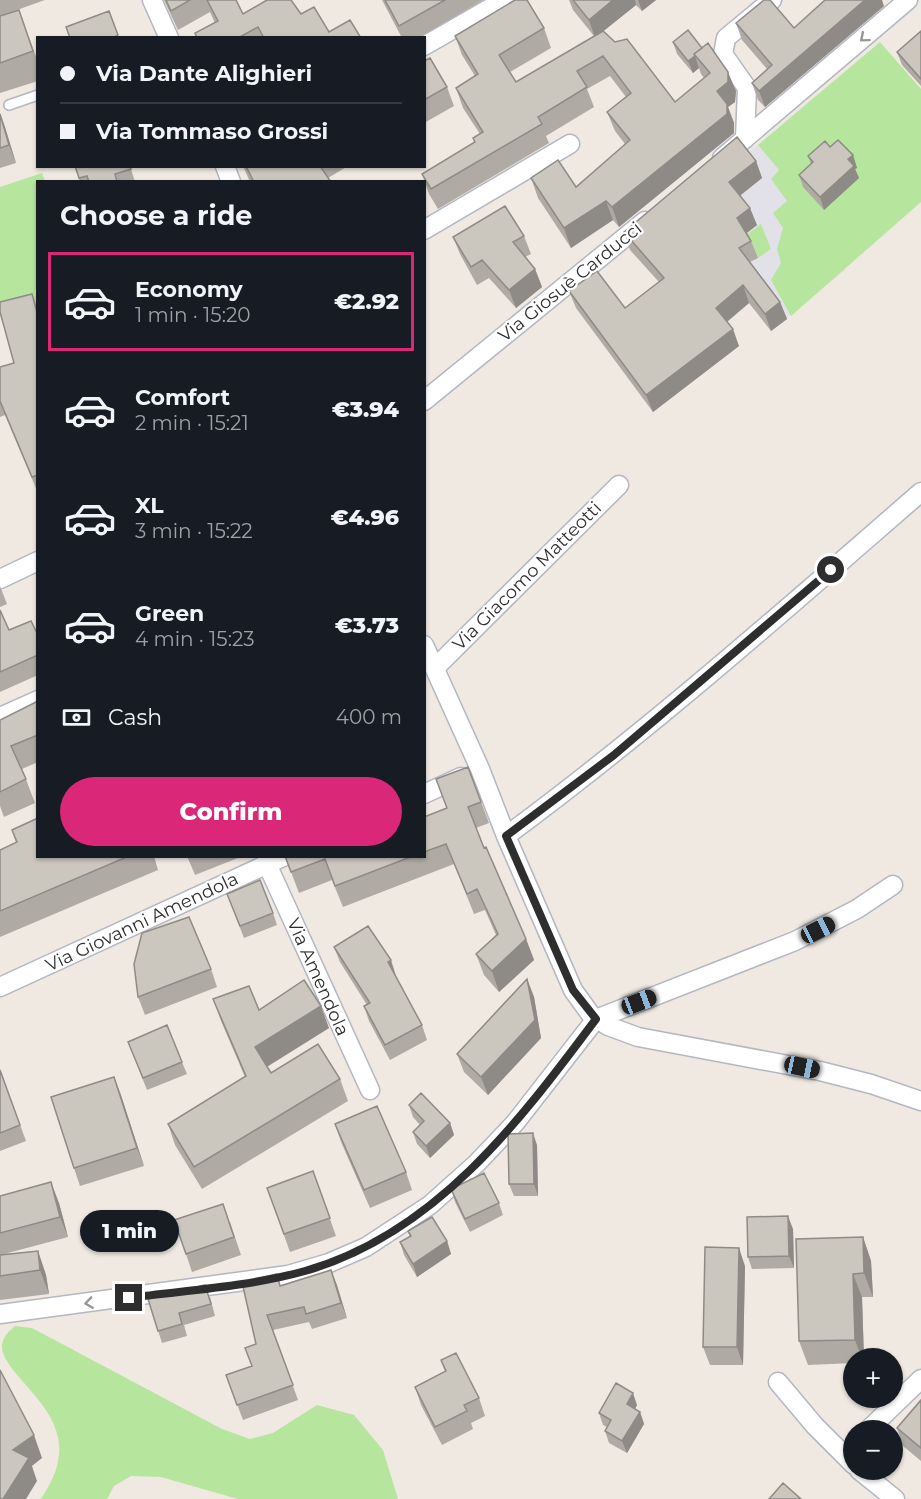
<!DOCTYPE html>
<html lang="en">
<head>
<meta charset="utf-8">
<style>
  :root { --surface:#171b24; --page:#242831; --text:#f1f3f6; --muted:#9ea1a6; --line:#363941; --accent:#db2777 }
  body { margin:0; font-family:Montserrat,sans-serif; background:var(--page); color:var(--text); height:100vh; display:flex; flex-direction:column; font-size:22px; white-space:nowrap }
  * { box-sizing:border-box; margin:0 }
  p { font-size:20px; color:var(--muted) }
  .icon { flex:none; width:33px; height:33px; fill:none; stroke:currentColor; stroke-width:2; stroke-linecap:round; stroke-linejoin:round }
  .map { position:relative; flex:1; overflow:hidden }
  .side { position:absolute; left:36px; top:180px; width:390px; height:678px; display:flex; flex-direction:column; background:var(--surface); border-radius:0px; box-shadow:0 2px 4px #0004 }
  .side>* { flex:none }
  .hud { position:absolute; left:36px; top:36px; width:390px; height:132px; border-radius:0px; box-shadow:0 2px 4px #0004; display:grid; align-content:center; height:132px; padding:0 24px; background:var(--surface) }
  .fabs { position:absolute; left:843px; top:1348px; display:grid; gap:12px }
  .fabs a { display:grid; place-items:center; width:60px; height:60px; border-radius:50%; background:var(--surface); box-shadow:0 2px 4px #0004; font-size:30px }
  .end { position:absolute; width:27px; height:27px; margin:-14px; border:8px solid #2e2e2e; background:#fff; box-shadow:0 0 0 3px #fff }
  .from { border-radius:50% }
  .bubble { position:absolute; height:42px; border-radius:21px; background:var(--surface); box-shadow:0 2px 4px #0004; font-size:20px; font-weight:800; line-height:42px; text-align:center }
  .car { position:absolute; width:18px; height:36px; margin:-18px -9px; border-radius:8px; box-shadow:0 0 4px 2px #0007; background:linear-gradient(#222 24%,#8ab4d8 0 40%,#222 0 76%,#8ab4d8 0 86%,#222 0) }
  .hud b { display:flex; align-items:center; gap:21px; height:57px; font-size:22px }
  .hud b+b { border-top:2px solid var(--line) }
  .hud i { width:15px; height:15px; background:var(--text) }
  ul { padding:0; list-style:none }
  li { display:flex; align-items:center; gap:18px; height:99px; margin:0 12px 9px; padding:0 12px; border:3px solid transparent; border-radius:0px }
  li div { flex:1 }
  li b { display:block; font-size:22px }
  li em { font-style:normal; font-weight:800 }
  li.active { border-color:var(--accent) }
  li>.icon { width:54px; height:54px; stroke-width:1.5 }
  h2 { padding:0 24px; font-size:27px; line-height:72px }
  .pay { display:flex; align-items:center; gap:15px; height:66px; padding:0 24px; font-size:22px }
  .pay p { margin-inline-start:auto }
  .cta { display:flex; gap:12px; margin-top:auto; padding:12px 24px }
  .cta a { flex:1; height:69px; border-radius:36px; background:var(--accent); color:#fff; font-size:24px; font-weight:800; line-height:69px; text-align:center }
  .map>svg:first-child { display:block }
  .industrial { fill:#e3e1e8 }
  .green { fill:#b6e59e }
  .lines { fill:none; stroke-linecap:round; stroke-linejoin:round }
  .service-casing { stroke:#b4b7c1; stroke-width:12 }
  .minor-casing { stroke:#b4b7c1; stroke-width:21 }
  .service { stroke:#fff; stroke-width:9 }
  .minor { stroke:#fff; stroke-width:18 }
  .wall { fill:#afaba4 }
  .shaded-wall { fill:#8e8b86 }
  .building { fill:#cbc7bf; stroke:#8e8b86; stroke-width:1.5 }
  .oneway { stroke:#969696 }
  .route { stroke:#2e2e2e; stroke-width:8 }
  .labels { text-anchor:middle; stroke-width:4.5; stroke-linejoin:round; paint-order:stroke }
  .street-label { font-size:18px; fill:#2e2e2e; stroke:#fff }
</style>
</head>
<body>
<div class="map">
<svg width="921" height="1499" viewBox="0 0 921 1499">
  <rect width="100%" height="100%" fill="#efe9e1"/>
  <!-- industrial -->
  <path class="industrial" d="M758,145L779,170L771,179L846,269L771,331L716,258L744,155Z"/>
  <!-- green -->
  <path class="green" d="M880,42L921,89V202L791,316L771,280L781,263L777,249L783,228L773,213L787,201L771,179L779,170L758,145Z
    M42,173L45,181L38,182V289L35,290L37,305L0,317V187Z
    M761,224L771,249L758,258L747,241L727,249Z
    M15,1326L32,1328L222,1429L250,1439L273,1433L317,1405L354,1415L383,1450L398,1499H238L161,1477L131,1476L114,1486L107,1499H41C48,1488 56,1474 58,1461C70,1408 0,1374 2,1345C3,1337 9,1331 15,1326Z"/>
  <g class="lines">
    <defs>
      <path id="service" d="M9,105L38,95"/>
      <path id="minor" d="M152,0L169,38
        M424,46L504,0
        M745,139L747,88L723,54L726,38L772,0
        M722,158L908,0
        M225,166L231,182
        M424,230L570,144
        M424,401L645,221
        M0,579L38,561
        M424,645L480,769L506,836L573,990L591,1015L608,1026L638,1037L820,1071L871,1084L921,1101
        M435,668L619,485
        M0,717L38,700
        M424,794L461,777
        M506,836C651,729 785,610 921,492
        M267,864L370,1090
        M0,987L285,856
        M0,1314L288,1275L329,1263L366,1247L430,1205L477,1163L515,1123L596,1019L795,941L857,909L893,885
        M778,1382L815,1426L854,1465
        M867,1431L921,1379
        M859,1470L895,1499"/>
    </defs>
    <!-- service casing -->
    <use href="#service" class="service-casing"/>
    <!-- minor casing -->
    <use href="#minor" class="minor-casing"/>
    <!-- service -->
    <use href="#service" class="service"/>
    <!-- minor -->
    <use href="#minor" class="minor"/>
  </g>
  <!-- wall -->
  <path class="wall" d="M0,0H45L0,16Z
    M164,0H236L243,14H301L329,32L361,38H196L215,23L210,12L178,30Z
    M382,0H483L418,38H402Z
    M569,0H656L642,11L636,5L603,31L675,102L704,78L701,74L699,68L693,73L677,54L673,42L688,30L736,91L735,102L728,107L734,123V133L619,227L613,220L571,248L538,198L531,178L576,187L625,144L615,131L607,112L626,97L610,76L587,89L594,107L546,136L549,143L438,209L429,194L422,174L475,142L473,138L480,134L463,108L456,88L475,76L462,55L455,36L544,28L551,48L510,72L516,82L594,36L573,10Z
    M884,6L765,107L758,100L752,83L767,69L742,40L736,23L794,28Z
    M0,16L29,37L38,62V81L0,93Z
    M921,31V86L902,65L897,52Z
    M424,61L447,87L454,106L424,123Z
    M0,113L16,163L0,168Z
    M853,155L857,168L855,169L859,178L824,210L803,187L799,175L811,164L808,156Z
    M756,161L762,178L740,195L757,225L747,233L751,241L758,258L750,262L780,302L787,319L771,331L749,303L727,322L739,346L653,412L576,308L569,291L625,308L659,282L630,250L624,232Z
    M75,166H130L135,182H80Z
    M243,166H348L328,178L331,182H250Z
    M524,236L531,254L525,257L535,269L542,287L516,308L489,278L477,285L460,254L453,237Z
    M32,294L38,310V493L5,415L0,417V367L14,363Z
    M0,586L7,604L0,607Z
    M0,610L9,630L38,635V675L0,692Z
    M38,701V762L22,769L35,803L4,817L0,806V720Z
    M468,767L489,823L476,828L484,848L526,939L534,960L499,992L484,975L476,954L496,935L485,910L474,914L454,864L343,907L332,880L299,893L285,856H424V817L446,808Z
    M12,830L38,856H154L158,870L0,937V850L16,843Z
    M187,856H243L195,875Z
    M227,894L273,913L277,925L244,938Z
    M334,947L396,976L422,1025L427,1040L390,1060L369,1021L364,1006L367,1005L340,962Z
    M211,969L217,987L145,1015L138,997Z
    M527,979L534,997L541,1038L488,1095L464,1072L457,1054Z
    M213,999L329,1028L267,1067L271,1073L340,1079L348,1101L202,1189L175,1145L168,1124L245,1077L221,1021Z
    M128,1042L182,1062L187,1074L147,1090Z
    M0,1070L26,1141L0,1151Z
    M114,1077L144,1166L80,1186L74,1168Z
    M409,1105L450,1123L454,1135L430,1158L417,1144L413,1132L420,1125L413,1117Z
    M335,1124L406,1172L412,1190L370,1208L341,1142Z
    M537,1145L538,1196H514L509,1184Z
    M313,1171L336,1236L290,1252L267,1188Z
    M451,1189L499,1203L503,1215L470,1232L455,1202Z
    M0,1196L59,1203L68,1237L4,1254L38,1251L46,1275L49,1294L0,1300Z
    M230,1222L241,1255L192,1272L186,1254Z
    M793,1229L794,1268L752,1269L748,1257Z
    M408,1231L447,1241L451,1254L417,1277L404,1255L400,1242L410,1237Z
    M863,1237L871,1261L873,1297H862L864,1359H854V1363L808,1365L799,1341Z
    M745,1266L743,1365H710L703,1347Z
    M331,1270L347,1318L312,1329L309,1322L273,1330L298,1400L243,1420L226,1375L252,1366L256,1344L242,1282L281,1285Z
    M210,1297L215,1316L184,1325L187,1336L162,1343L148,1299Z
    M441,1360L479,1398L485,1416L471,1423L473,1429L442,1445L421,1405L415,1387L445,1372Z
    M921,1400V1461L903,1446L897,1428Z
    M637,1405L635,1409L640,1412L644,1424L627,1453L609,1443L605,1431L607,1427L603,1425L599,1413Z"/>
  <!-- shaded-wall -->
  <path class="shaded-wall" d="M613,0H635L636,5L595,38L589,20Z
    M638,0H656L642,11Z
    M865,0H882L884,6L765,107L759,91Z
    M695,56L699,68L693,73L688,61Z
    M728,72L736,91L735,102L728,107L734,123V133L619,227L612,207L717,91Z
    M0,113L5,127L16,163L9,145Z
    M853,155L857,168L855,169L859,178L824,210L820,197L848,159Z
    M756,161L762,178L736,199L729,182Z
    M606,201L613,220L571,248L564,228Z
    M750,208L757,225L744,235L737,218Z
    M535,269L542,287L516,308L509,290Z
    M743,285L749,303L723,325L716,308Z
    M780,302L787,319L771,331L765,314Z
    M733,329L739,346L653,412L646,395Z
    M526,939L534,960L499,992L492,971Z
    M391,960L396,976L394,977L388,962Z
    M527,979L534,997L541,1038L488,1095L481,1077Z
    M321,1006L329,1028L263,1069L255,1047Z
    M114,1077L121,1095L144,1166L137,1148Z
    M450,1123L454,1135L430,1158L426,1146Z
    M533,1133L537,1145L538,1196L534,1184Z
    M51,1182L59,1203L68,1237L60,1217Z
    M788,1216L793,1229L794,1268L789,1256Z
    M863,1237L871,1261L873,1297L864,1273Z
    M447,1241L451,1254L417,1277L413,1264Z
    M739,1248L745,1266L743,1365L737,1347Z
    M38,1251L46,1275L49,1294L40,1270Z
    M331,1270L337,1285L347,1318L341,1303Z
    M853,1274L862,1297L864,1359H862L855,1340Z
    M633,1393L637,1405L631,1416L627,1404Z
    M640,1412L644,1424L627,1453L622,1441Z
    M34,1435L42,1458L32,1466L37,1481L26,1499H3L13,1450Z"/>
  <!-- building -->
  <path class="building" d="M166,0H190L171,11Z
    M207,0H236L243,14L267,0H291L301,14L314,7L329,32L350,20L361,38H264L258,27L238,38H197L195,33L218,21Z
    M385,0H445L399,26Z
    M515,0H527L544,28L499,55L516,82L603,31L615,42L627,39L675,102L710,73L694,54L708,43L728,72V82L717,91L727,104V114L612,207L606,201L564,228L531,178L558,160L576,187L630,140L607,112L631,93L603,56L577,71L587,87L538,117L542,124L431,189L422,174L475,142L473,138L483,132L456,88L478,74L455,36Z
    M573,0H613L589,20Z
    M764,0H770L794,28L825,0H865L759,91L752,83L772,65L736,23Z
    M19,10L33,51L0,63V16Z
    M109,11L118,35L113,38H70L66,27Z
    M688,30L702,48L694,54L695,56L688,61L673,42Z
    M921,31V79L897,52Z
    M430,58L447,87L424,100V61Z
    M0,114L9,145L0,148Z
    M737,137L756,161L729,182L750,208L737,218L751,241L739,248L780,302L765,314L743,285L716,308L733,329L646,395L569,291L597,271L625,308L664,278L624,232Z
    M838,140L853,155L848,159L854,166L820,197L799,175L813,162L808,156L825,141L830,147Z
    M75,166H130L131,169L115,174L117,182H89L87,176L79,178Z
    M246,166H320L331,182H254Z
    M505,206L524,236L513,242L535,269L509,290L482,260L471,267L453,237Z
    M32,294L38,316V475L32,477L0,401V367L14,363L0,312V302Z
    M0,610L9,630L31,621L38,635V655L0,672Z
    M38,701V735L11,746L26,779L0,792V720Z
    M468,767L481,802L468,807L484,848L486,847L526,939L492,971L476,954L498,934L477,889L467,894L446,844L424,852V817L447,808L436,779Z
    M38,818V856H129L0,911V850L17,842L12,830Z
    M285,856H413L335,886L325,859L291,872Z
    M260,880L273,913L240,926L227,894Z
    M189,917L211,969L138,997L134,964L142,933Z
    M368,926L391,960L388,962L422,1025L385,1045L364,1006L370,1003L334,947Z
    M527,979L535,1020L481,1077L457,1054Z
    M304,980L321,1006L255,1047L271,1073L318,1044L340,1079L194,1167L168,1124L246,1076L213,999L249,986L259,1010Z
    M167,1025L182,1062L143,1078L128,1042Z
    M0,1070L20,1125L0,1133Z
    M114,1077L137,1148L74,1168L51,1097Z
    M421,1093L450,1123L426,1146L413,1132L424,1121L409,1105Z
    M377,1106L406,1172L364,1190L335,1124Z
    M533,1133L534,1184H509L508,1134Z
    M313,1171L330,1218L284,1234L267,1188Z
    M484,1173L499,1203L465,1219L451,1189Z
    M51,1182L60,1217L0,1233V1196Z
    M223,1204L234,1237L186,1254L174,1220Z
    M788,1216L789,1256L748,1257L747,1217Z
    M432,1217L447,1241L413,1264L400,1242L411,1236L408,1231Z
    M863,1237L864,1273L853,1274L855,1340L799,1341L796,1239Z
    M705,1247L739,1248L737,1347H703Z
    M38,1251L40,1270L0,1276V1255Z
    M331,1270L341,1303L306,1314L304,1307L267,1315L293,1385L237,1405L226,1375L252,1366L245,1348L256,1344L242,1282L277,1274L280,1286Z
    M205,1285L211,1304L179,1313L182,1324L158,1331L148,1299Z
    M456,1353L479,1398L464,1405L467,1411L435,1427L415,1387L446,1371L441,1360Z
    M0,1370L34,1435L13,1450L29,1458L3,1499H0Z
    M616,1383L633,1393L627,1404L640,1412L622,1441L605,1431L611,1420L599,1413Z
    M921,1400V1448L897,1428Z
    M783,1483L801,1499H769Z"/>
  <!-- one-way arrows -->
  <defs><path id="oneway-chevron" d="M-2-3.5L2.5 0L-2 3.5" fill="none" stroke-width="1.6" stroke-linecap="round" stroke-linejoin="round" transform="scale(1.5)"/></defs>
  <g class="oneway">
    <use href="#oneway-chevron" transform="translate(864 38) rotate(140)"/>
    <use href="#oneway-chevron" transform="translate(89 1303) rotate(172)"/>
  </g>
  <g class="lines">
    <!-- route -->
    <path class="route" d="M129,1298C187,1290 248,1287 305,1271C435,1234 519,1122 596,1019L573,990L506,836L614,755L831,570"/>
  </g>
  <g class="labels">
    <!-- street labels -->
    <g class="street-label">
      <text transform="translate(570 282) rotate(-39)" y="6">Via Giosuè Carducci</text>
      <text transform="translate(527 576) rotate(-45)" y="6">Via Giacomo Matteotti</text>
      <text transform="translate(142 922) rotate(-25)" y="6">Via Giovanni Amendola</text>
      <text transform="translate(318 977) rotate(66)" y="6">Via Amendola</text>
    </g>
  </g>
</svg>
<div class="fabs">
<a>+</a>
<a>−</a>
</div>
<i class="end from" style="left:831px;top:570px"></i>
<i class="end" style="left:129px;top:1298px"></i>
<div class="bubble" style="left:80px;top:1210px;width:99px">1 min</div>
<i class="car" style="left:818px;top:930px;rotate:63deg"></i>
<i class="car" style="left:639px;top:1002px;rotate:69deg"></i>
<i class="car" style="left:802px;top:1067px;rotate:102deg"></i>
<div class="hud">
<b><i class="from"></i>Via Dante Alighieri</b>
<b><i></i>Via Tommaso Grossi</b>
</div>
<section class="side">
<h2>Choose a ride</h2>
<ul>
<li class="active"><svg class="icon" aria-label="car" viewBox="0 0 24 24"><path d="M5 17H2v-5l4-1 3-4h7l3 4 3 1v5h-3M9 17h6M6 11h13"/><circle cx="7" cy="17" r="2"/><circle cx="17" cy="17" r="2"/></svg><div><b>Economy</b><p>1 min · 15:20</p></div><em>€2.92</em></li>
<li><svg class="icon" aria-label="car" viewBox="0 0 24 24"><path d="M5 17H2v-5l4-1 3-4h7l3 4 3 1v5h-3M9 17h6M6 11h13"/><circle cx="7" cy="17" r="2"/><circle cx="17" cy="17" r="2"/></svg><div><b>Comfort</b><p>2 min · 15:21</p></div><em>€3.94</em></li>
<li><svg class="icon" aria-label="car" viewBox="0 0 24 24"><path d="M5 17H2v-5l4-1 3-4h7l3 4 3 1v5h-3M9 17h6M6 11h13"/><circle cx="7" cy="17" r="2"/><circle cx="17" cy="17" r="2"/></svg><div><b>XL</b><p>3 min · 15:22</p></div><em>€4.96</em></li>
<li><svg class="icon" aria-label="car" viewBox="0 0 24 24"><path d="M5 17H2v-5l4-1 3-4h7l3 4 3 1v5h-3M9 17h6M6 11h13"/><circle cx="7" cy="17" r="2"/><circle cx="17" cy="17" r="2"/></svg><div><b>Green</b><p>4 min · 15:23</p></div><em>€3.73</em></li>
</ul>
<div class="pay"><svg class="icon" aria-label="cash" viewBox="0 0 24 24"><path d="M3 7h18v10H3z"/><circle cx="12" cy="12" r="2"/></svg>Cash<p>400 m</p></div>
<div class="cta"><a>Confirm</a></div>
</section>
</div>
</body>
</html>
